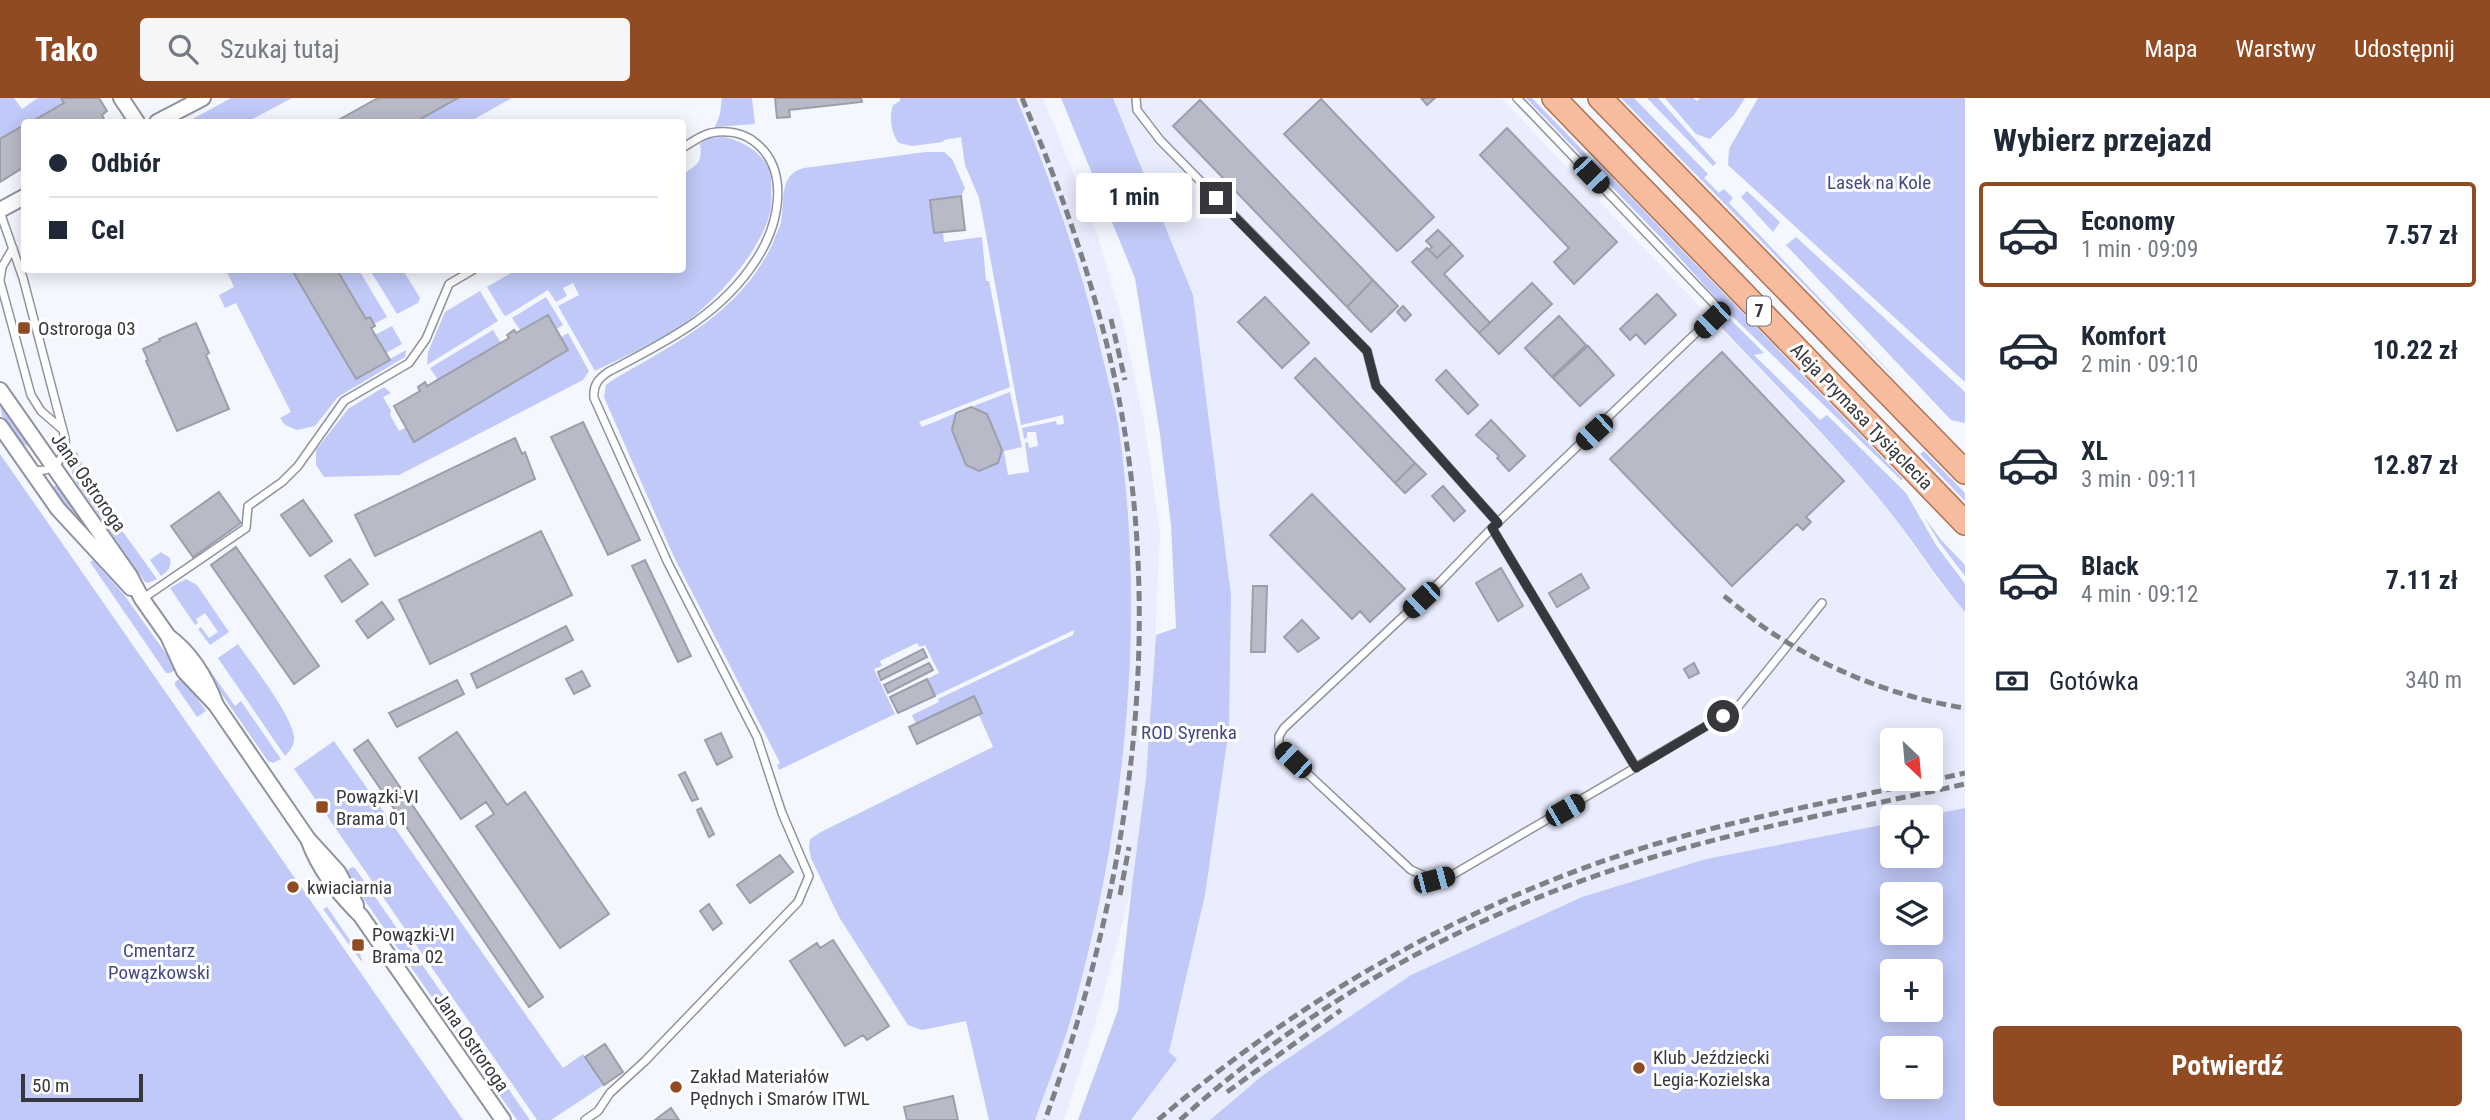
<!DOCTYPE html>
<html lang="pl">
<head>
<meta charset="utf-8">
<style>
  :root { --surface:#fff; --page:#f6f6f7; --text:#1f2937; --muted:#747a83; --line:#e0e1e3; --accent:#914b23 }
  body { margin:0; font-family:"Roboto Condensed",sans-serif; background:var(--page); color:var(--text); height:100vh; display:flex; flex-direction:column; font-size:26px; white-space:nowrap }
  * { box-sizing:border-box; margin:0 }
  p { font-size:23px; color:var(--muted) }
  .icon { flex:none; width:38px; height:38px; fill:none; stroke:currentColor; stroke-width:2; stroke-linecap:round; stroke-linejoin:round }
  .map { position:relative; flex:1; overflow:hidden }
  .details { display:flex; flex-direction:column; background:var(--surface); width:525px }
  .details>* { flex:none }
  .hud { position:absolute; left:21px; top:21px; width:665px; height:154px; border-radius:7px; box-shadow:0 4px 18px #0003; display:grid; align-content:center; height:154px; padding:0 28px; background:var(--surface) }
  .needle { width:46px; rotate:154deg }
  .fabs { position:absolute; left:1880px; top:630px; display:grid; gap:14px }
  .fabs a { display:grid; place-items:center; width:63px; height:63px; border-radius:7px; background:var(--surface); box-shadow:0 4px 18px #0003; font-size:35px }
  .scale { position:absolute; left:21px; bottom:18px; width:122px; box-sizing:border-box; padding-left:7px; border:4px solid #37383d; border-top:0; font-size:19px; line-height:24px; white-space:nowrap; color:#37383d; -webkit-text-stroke:5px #fff; paint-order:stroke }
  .end { position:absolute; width:32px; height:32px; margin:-16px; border:9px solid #37383d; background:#fff; box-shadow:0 0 0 4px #fff }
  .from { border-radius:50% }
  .bubble { position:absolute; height:49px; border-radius:7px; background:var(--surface); box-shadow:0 4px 18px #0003; font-size:23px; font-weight:700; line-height:49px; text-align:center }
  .car { position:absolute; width:21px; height:42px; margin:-21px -10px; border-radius:9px; box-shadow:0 0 5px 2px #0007; background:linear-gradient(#222 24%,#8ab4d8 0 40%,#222 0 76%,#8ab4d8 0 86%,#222 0) }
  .hud b { display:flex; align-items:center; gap:24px; height:66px; font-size:26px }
  .hud b+b { border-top:2px solid var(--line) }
  .hud i { width:18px; height:18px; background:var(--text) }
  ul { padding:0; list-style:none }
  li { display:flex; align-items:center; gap:21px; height:105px; margin:0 14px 10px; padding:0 14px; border:4px solid transparent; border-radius:7px }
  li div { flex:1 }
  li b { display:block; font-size:26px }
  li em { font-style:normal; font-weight:700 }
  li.active { border-color:var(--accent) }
  li>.icon { width:63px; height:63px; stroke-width:1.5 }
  h2 { padding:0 28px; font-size:32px; line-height:84px }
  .pay { display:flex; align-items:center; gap:18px; height:77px; padding:0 28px; font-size:26px }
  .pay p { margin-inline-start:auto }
  .cta { display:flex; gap:14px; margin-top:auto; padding:14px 28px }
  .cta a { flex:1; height:80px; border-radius:7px; background:var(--accent); color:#fff; font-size:28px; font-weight:700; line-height:80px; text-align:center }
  header { display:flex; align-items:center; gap:42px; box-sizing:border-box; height:98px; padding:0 35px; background:var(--accent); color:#fff }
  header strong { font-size:33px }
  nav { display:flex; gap:38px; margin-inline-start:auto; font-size:24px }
  .search { width:490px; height:63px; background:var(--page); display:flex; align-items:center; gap:18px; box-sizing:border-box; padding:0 24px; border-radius:7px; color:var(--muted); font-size:26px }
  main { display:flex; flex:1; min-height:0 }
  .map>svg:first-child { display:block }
  .built { fill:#eaedfd; fill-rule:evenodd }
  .green { fill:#c0c9f7; fill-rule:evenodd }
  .building { fill:#b8bbc7; stroke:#9c9faa; stroke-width:2 }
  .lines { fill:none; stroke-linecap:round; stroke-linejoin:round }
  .lane-casing { stroke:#90939e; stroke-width:10 }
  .street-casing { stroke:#90939e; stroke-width:18 }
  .primary-casing { stroke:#af7150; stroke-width:26 }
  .lane { stroke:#fff; stroke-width:7 }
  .street { stroke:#fff; stroke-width:14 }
  .primary { stroke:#f6bc9d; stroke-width:23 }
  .rail { stroke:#7f8086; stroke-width:5; stroke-dasharray:10 5; stroke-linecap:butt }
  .route { stroke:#37383d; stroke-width:9 }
  .poi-dot { fill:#914b23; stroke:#fff; stroke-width:2.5 }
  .labels { text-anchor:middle; stroke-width:6; stroke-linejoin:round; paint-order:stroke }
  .shield { fill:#fff; stroke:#737477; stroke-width:2 }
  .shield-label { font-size:18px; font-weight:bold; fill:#37383d }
  .park-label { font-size:19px; fill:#434a86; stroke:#fff }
  .poi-label { font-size:19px; fill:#37383d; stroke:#fff; text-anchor:start }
  .street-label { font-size:19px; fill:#37383d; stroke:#fff }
</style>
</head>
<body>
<header>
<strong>Tako</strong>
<div class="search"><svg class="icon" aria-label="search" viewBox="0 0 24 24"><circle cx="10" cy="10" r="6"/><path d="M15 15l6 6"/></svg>Szukaj tutaj</div>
<nav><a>Mapa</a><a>Warstwy</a><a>Udostępnij</a></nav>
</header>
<main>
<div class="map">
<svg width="1965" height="1022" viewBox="0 0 1965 1022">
  <rect width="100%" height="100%" fill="#f5f7fe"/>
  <!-- built -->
  <path class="built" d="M987,0H1043L1045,4L1097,135L1123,225L1145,328L1160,435L1154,575L1146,680L1132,787L1102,903L1064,1022H1018L1110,503Z
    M1113,0H1501L1842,358L1895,420L1940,486L1965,514V710L1919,719H1892V725L1706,761L1582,799L1411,877L1262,978L1210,1022H1131L1177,961L1169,954L1205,797L1229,631L1193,197ZM1892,642H1930V681H1892Z"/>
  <!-- green -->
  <path class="green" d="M0,0H14L22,11L38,0H61L64,5L30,24H24V27L0,41Z
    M231,0H292L247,24H187Z
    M458,0H512L469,24H415Z
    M722,0H752L755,26L715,29L720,16Z
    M900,0H1016C1053,86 1083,174 1104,265C1109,287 1116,310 1119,332C1146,523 1126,717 1076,902C1066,943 1049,982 1035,1022H989L966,923L922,932L908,927L839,819L811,760L809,749L810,741L821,734L993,649L979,617L981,615L916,626L912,617L939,604L938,601L1073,537L1074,532L935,598L927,581L939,575L925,547L920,549L917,545L880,563L882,568L874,571L895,616L779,672L777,667L780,665L674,459L604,299L606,287L611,283C675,245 740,216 773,145C775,138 779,131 781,125C785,104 778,76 804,70L926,54H944L952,61L965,90L961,98L931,102L934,135L943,134L944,144L982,139L986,183H989L1010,289L919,324L922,329L956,315L952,332L966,367L979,373L998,365L1002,352L987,316L971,309L1010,294L1022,349L1004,353L1008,377L1029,374L1025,345L1028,344L1029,350L1038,348L1036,334H1027V340L1024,341L1022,330L1056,323L1057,327L1064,326L1063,317L1021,327L982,115L979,100L965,67L961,39L944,42L943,44L912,48L899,45C891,36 889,18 893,7L900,3Z
    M1061,0H1113L1193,197L1231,497L1229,631L1205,797L1169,954L1177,961L1131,1022H1078L1118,912L1132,787L1146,680L1156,537L1176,530L1171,427L1160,336L1135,180Z
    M1526,0H1532L1592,62L1594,61L1903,381L1901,382L1732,218L1669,148Z
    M1621,0H1634L1708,76L1704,80L1719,95L1724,91L1733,100L1729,105L1913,298Z
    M1647,0H1658L1716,65L1713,68Z
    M1665,0H1693L1697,3L1700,0H1745L1734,17L1710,41L1696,36Z
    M1758,0H1965V284L1728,67L1729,51Z
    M723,39C743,42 771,59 771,82C771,91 772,101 771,109C765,152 708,212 672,234C648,248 621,260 595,273L558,208L579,197L573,185L563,190L567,198L556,204L548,192L506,218L504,217L487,189L516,172H682L683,76C697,67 703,64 700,46L708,40Z
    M1747,93L1780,124L1773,134L1741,99Z
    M1796,139L1965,294V325L1951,322L1786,147Z
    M226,172H292L355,281L406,252L405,259L338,299L315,328L297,332L285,327L280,320L291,314L236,205L225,210L219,197L234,189Z
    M337,172H359L387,219L374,226L366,221Z
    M370,172H403L420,200L418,205L397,216Z
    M480,193L498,223L427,267L428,254L445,214Z
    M546,199L563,227L556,231L521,233L512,220Z
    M1729,220L1764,255L1754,257L1820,322L1827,317L1906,395L1936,447L1965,486V514C1939,484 1918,450 1894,419C1841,352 1779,291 1720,228Z
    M392,228L402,246L386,255L375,237Z
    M493,232L501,245L438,282L430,270Z
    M568,235L589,273L583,282L399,377L324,379L316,367V352L348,311L384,289L391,295L383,299L391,313L390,317L399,333L405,330L414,344L568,252L561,239Z
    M0,302L5,313L34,350C12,346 0,322 0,302Z
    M77,353L92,391L157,481L148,485L145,484L74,381L71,371Z
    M1924,353L1965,395V403L1920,356Z
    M0,356L463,1022H0Z
    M60,386L106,453L50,390Z
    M1924,419L1942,443L1965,467V478L1939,444Z
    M161,454L170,460C172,469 168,473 161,478L150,462Z
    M93,462L125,498L177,571L170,575H166L90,464Z
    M186,481L197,487L229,534L210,547L198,531L201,529L209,540L218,534L205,515L196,521L198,525L195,527L170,490Z
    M238,546C252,567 290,614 294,638C295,646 291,652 285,658L218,560Z
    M204,564L235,608L241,603L281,661L273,665L268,663L201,566Z
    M182,579L206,613L197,619L175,587V584Z
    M334,643L563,970L583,956L604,987L551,1022H537L325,715L328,712L320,700L316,702L294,671Z
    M1965,710V1022H1210L1262,978L1411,877L1582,799L1706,761L1892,725V758H1930V719H1919ZM1892,796H1930V835H1892ZM1892,873H1930V912H1892ZM1930,950V989H1892V950Z
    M352,769L355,770L530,1022H517L345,774Z
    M327,809L361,858V861H363L361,863L323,811Z"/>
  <!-- building -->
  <path class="building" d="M61,0H99L107,13L102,17L105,23L102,24H31L64,5Z
    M378,0H458L415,24H335Z
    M775,0H861L862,4L789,12L790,19L777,20Z
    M1421,0H1435L1427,7Z
    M1321,1L1434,119L1400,151L1397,153L1284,36Z
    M1200,2L1373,182L1347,209L1173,28Z
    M24,27V69L0,84V41Z
    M1507,30L1617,144L1574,186L1554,164L1569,150L1480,57Z
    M961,98L965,132L934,135L930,102Z
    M1438,132L1452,146L1437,160L1429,152L1432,149L1426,143Z
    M1452,146L1463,158L1444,176L1490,225L1479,235L1412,164L1427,150L1437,160Z
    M292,172H337L366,221L370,219L375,228L371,230L390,262L356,281Z
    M1373,182L1398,208L1371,234L1347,209Z
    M1532,185L1552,206L1499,256L1479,235Z
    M1657,196L1676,217L1645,246L1636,236L1630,242L1620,231Z
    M1265,199L1309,245L1282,270L1238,224Z
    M1403,208L1411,217L1405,223L1397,214Z
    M548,217L568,252L414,344L394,308L420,293L418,289L425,284L427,288L509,240L507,237L514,232L516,235Z
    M1559,218L1586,247L1552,279L1525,250Z
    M196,225L209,255L206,257L229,311L177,333L146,263L148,262L143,251L160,243L159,241Z
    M1588,248L1614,277L1580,308L1553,280Z
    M1722,254L1844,383L1806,419L1811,424L1803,432L1797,426L1732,488L1610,361Z
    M1315,260L1415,365L1395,385L1295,280Z
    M1446,272L1478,307L1468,316L1436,282Z
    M971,309L987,316L1002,352L998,365L979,373L966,367L952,332L956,315Z
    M1491,322L1525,358L1509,373L1497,360L1499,358L1476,337Z
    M583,324L640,442L608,457L551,339Z
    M515,340L522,356L525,354L535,381L375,458L355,417Z
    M1415,365L1426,376L1405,395L1395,385Z
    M1443,388L1465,413L1454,423L1432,398Z
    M219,394L241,425L193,459L171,428Z
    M1312,396L1405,491L1370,524L1360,513L1352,521L1270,437Z
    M303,402L332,443L310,458L281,417Z
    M541,433L572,497L430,566L399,502Z
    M236,449L319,568L294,586L211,467Z
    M350,461L368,486L342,504L325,478Z
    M645,462L691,558L678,564L632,468Z
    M1501,470L1523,508L1498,523L1476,485Z
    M1581,476L1589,490L1557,509L1549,495Z
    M1253,488H1267L1265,554H1251Z
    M382,504L394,521L368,540L356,523Z
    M1302,522L1319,540L1298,554L1284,539Z
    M566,528L573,542L477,590L471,576Z
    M923,551L927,559L881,582L878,574Z
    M929,565L933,572L888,595L884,587Z
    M1694,565L1699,575L1689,580L1684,571Z
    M582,573L590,588L574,596L566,581Z
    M927,581L935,598L898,615L890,599Z
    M457,582L464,596L397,629L389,615Z
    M974,598L982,615L917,646L909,629Z
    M457,634L507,707L525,694L609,816L560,850L476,728L494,716L486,704L461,721L419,660Z
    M721,635L732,659L717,667L705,642Z
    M368,642L543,899L529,909L354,652Z
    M685,674L698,701L692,703L679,677Z
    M701,710L714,736L709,739L697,712Z
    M780,757L793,774L750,805L737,787Z
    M709,806L722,825L713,832L700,813Z
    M833,842L889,928L867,942L863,937L845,948L790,863L817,845L820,850Z
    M605,946L623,974L604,987L585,959Z
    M953,998L958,1022H907L904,1009Z
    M671,1010L679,1022H655Z"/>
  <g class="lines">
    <defs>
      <path id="lane" d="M1136,0L1137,12L1160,42L1367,253L1376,288L1498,425
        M1517,0L1720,212L1492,430L1440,484L1284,630L1279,638V649L1411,772L1434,782L1454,776L1737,610L1822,505
        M0,114L23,180L65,340C67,359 54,376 33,372
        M0,182L2,169L13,150
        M0,183L31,297L41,313L63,332
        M1492,430L1636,670
        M142,501L246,430L248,408L282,384L298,368L344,303L409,265L426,241L449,186L473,172
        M585,1022L598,1013L610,995L645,963L798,804L809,778L782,715L757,639L668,465L594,300C593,287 598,281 608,274C665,244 720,218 756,162C779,127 792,70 752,42C740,34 724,32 711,35C701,37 691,45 682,50"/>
      <path id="street" d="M121,0L137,24
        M157,24L203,0
        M0,112L24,99
        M0,292L130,478L142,501L168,538L184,573L216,607
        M0,328L58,411L131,490
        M169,539C192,556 206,580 216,607L308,741L338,774L356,807
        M308,741C319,772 338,795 361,818L503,1022"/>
      <path id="primary" d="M1554,0L1965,425
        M1600,0L1965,374"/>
    </defs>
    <!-- lane casing -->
    <use href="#lane" class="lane-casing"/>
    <!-- street casing -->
    <use href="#street" class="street-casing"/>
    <!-- primary casing -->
    <use href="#primary" class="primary-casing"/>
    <!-- lane -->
    <use href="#lane" class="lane"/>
    <!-- street -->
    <use href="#street" class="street"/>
    <!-- primary -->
    <use href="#primary" class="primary"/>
    <!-- rail -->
    <path class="rail" d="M1022,0C1063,96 1097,193 1118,296C1166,539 1129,791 1045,1022
      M1111,221L1125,282
      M1724,498C1742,512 1760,528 1780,540C1836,575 1900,600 1965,610
      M1120,797L1129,749
      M1227,994L1341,912
      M1158,1022C1298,903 1455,811 1630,754C1739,719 1853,700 1965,675
      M1180,1022C1310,905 1464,819 1631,766C1740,731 1854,711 1965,686"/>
  </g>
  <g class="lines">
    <!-- route -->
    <path class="route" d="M1216,100L1367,253L1376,288L1498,425L1492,430L1636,670L1723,618"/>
  </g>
  <!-- markers -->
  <g class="poi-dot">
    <rect x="17" y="223" width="14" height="14" rx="3.5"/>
    <rect x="315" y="702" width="14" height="14" rx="3.5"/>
    <circle cx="293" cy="789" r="7"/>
    <rect x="351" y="840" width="14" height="14" rx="3.5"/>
    <circle cx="1639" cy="970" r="7"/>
    <circle cx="676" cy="989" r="7"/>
  </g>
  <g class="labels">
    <!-- shield labels -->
    <rect class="shield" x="1747" y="198.5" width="24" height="29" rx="5"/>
    <g class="shield-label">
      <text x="1759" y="219">7</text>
    </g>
    <!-- park labels -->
    <g class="park-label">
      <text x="1879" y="91">Lasek na Kole</text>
      <text x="1189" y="641">ROD Syrenka</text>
      <text x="159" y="859">Cmentarz<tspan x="159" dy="22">Powązkowski</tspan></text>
    </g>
    <!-- poi labels -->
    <g class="poi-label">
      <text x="38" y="237">Ostroroga 03</text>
      <text x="336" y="705">Powązki-VI<tspan x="336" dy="22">Brama 01</tspan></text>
      <text x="307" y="796">kwiaciarnia</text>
      <text x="372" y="843">Powązki-VI<tspan x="372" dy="22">Brama 02</tspan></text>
      <text x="1653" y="966">Klub Jeździecki<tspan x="1653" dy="22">Legia-Kozielska</tspan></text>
      <text x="690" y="985">Zakład Materiałów<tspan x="690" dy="22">Pędnych i Smarów ITWL</tspan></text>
    </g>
    <!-- street labels -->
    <g class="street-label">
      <text transform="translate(1862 318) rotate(46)" y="7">Aleja Prymasa Tysiąclecia</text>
      <text transform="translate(89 384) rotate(55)" y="7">Jana Ostroroga</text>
      <text transform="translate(472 944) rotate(55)" y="7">Jana Ostroroga</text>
    </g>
  </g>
</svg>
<div class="fabs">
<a><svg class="needle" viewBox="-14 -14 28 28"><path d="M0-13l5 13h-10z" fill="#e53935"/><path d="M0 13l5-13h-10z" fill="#747a83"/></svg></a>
<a><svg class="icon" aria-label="locate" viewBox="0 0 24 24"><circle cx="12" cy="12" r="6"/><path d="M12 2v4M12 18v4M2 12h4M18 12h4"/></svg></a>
<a><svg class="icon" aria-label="layers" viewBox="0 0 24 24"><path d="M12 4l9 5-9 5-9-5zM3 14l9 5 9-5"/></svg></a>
<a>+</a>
<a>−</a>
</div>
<div class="scale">50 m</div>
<i class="end from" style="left:1723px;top:618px"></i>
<i class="end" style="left:1216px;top:100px"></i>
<div class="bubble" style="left:1076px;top:75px;width:116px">1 min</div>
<i class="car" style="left:1591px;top:77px;rotate:136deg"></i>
<i class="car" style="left:1712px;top:222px;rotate:226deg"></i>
<i class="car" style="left:1594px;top:334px;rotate:227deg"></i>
<i class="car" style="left:1421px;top:502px;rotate:227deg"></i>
<i class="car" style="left:1293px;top:662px;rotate:313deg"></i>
<i class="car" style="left:1565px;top:712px;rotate:60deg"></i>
<i class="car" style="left:1434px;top:782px;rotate:75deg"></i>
<div class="hud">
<b><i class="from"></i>Odbiór</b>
<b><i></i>Cel</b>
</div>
</div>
<section class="details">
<h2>Wybierz przejazd</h2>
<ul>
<li class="active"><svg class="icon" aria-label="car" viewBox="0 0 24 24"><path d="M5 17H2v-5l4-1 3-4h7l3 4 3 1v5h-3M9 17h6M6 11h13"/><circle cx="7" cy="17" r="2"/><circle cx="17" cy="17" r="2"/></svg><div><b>Economy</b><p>1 min · 09:09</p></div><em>7.57 zł</em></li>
<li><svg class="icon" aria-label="car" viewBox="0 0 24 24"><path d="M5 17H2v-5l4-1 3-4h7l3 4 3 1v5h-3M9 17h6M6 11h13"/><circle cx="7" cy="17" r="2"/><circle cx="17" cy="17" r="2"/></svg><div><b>Komfort</b><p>2 min · 09:10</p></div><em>10.22 zł</em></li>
<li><svg class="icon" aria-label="car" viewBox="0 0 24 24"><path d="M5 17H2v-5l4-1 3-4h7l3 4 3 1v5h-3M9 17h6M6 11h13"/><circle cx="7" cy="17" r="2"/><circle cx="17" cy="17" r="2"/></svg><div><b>XL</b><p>3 min · 09:11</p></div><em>12.87 zł</em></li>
<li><svg class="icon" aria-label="car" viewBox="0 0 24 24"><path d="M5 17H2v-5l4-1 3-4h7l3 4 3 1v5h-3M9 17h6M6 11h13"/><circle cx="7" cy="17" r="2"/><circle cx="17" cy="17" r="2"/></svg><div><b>Black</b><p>4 min · 09:12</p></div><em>7.11 zł</em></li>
</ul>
<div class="pay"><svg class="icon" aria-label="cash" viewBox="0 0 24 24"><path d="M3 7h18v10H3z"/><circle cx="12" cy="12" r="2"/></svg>Gotówka<p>340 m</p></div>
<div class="cta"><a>Potwierdź</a></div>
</section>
</main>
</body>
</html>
